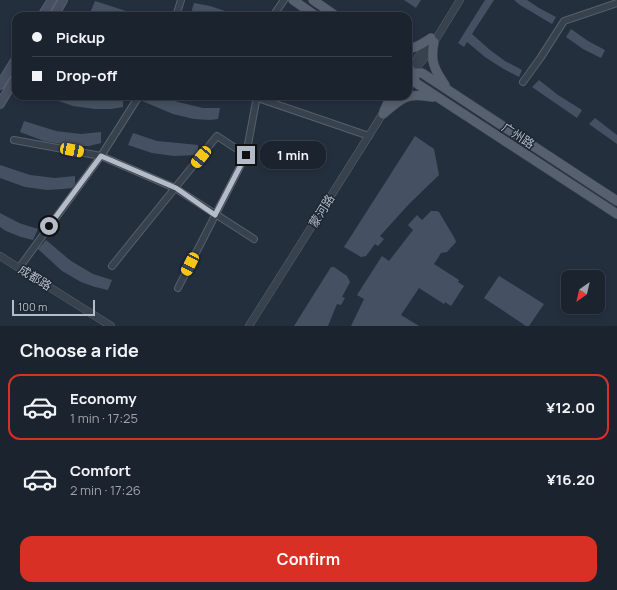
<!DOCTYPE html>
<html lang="en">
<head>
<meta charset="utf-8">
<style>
  :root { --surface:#1b232e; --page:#282f3a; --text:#f1f3f6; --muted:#a0a4aa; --line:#39404a; --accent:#d93025 }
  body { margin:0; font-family:Manrope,"Noto Sans SC",sans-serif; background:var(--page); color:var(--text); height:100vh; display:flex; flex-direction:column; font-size:15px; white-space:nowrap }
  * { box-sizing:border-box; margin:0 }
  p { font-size:13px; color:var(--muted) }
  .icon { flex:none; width:22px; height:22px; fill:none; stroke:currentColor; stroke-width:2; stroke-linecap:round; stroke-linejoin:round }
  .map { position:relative; height:326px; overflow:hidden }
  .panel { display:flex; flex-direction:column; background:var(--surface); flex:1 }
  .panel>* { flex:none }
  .hud { position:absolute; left:12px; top:12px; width:400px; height:88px; border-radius:12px; box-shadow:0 2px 6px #0003,0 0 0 1px var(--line); display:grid; align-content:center; height:88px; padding:0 20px; background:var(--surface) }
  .needle { width:26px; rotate:214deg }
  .buttons { position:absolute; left:561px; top:270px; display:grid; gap:8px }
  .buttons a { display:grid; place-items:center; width:44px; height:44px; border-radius:8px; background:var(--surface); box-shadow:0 2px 6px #0003,0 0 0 1px var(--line); font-size:20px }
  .scale { position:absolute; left:12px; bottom:10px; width:83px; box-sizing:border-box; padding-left:4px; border:2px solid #b4bcc9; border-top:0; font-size:11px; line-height:14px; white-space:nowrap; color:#b4bcc9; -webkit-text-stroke:3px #1d2633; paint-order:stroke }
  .end { position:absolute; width:18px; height:18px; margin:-9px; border:5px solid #b4bcc9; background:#111; box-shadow:0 0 0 2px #111 }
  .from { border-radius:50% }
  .bubble { position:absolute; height:28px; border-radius:12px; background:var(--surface); box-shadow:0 2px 6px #0003,0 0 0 1px var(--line); font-size:13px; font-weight:700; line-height:28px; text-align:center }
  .car { position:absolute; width:12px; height:24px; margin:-12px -6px; border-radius:5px; box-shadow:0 0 3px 1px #0007; background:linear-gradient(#f5c518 24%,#345 0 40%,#f5c518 0 76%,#345 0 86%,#f5c518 0) }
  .hud b { display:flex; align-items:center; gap:14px; height:38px; font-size:15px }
  .hud b+b { border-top:1px solid var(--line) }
  .hud i { width:10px; height:10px; background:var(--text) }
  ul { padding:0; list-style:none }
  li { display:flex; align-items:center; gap:12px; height:66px; margin:0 8px 6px; padding:0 12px; border:2px solid transparent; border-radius:12px }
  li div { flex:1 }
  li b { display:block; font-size:15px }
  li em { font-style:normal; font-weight:700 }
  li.current { border-color:var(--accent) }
  li>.icon { width:36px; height:36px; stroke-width:1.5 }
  h2 { padding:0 20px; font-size:18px; line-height:48px }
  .cta { display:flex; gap:8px; margin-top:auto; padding:8px 20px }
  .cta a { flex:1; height:46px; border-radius:12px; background:var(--accent); color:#fff; font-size:16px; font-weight:700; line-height:46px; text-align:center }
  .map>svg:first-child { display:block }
  .building { fill:#455162 }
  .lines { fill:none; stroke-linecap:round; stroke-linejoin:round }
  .minor-casing { stroke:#565f6c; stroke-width:8 }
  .tertiary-casing { stroke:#565f6c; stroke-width:8 }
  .secondary-casing { stroke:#565f6c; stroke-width:10 }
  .primary-casing { stroke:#414a57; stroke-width:10 }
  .minor { stroke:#38414e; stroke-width:6 }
  .tertiary { stroke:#38414e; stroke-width:7 }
  .secondary { stroke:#465061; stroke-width:8 }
  .primary { stroke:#56606e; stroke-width:9 }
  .route { stroke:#b4bcc9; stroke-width:5 }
  .labels { text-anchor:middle; stroke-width:3; stroke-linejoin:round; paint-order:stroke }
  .street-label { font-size:12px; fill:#b4bcc9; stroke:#1d2633 }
</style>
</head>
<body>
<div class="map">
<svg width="617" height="326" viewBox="0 0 617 326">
  <rect width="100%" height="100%" fill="#242f3e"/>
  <!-- building -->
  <path class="building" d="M404,0H421L416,8Z
    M485,0H494L472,34L490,50L505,61L522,70L519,77L502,68L485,57L467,42L464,47L458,43Z
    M514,0H527L539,8L556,17L552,24L520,5Z
    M95,1L126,11L142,13L141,16H99L90,13Z
    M194,3L210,6L237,15V16H199L191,13Z
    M571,29L588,41L605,50L601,58L583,49L566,37Z
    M539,80L558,95L582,110L577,118L532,87Z
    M44,96H94L103,97L123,96V107L111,109H95L73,106Z
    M145,96H163L178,102L203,108H220L218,119L210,120L194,119L173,114L142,101Z
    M595,118L617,135V144L589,124Z
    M24,121L56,131L81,134L101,132V143L89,146H73L44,141L20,132Z
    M133,133L157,141L198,145V153L196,155L174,156L152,153L128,145Z
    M415,136L434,149L439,175L409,204L380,236L384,239L378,246L375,244L366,256L361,257L344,247Z
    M0,165L30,175L55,178L75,176V184L72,188L63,189L47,190L25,187L0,178Z
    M431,211H436L439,212L455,239L456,242L447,252L441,253L434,264L459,280L458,282L464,286L451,306L445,302L444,304L419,288L401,315L419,326H351L364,299L357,295L382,256L389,261L413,230L408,225L417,215L422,220Z
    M0,213L19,223L38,229L33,240L21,237L6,231L0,227Z
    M46,240L71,261L93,274L112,280L108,290L95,287L81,282L62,271L38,249Z
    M331,267H334L347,276L350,282L342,297L345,298L341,305L337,304L328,326H294Z
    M499,276L544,304L529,326H526L484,298Z"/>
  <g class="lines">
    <defs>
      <path id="minor" d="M176,16L181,0
        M273,16L284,0
        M523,82L541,57L564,21L617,3
        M252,96L369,136
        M14,140L101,156L175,188L254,239
        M112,266L217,136L246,155
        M19,268L101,156L139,96
        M178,288L246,155L257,96"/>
      <path id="tertiary" d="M414,67L418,57L430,40
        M409,75L423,60L460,0
        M0,256L111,326
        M249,326L385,110"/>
      <path id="secondary" d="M42,16L52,0
        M54,16L63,0
        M0,85L16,59
        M0,104L16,77"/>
      <path id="primary" d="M293,0L316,16
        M313,0L336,16
        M434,42C430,61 434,69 445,85
        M408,49C417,48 423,43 431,38
        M408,66L412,73L416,83L617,214
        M408,73H422L617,201
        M384,111L391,96
        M383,114C402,98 407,92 433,97"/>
    </defs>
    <!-- minor casing -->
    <use href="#minor" class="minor-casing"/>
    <!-- tertiary casing -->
    <use href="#tertiary" class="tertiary-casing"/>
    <!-- secondary casing -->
    <use href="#secondary" class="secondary-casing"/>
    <!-- primary casing -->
    <use href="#primary" class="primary-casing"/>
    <!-- minor -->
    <use href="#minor" class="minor"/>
    <!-- tertiary -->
    <use href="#tertiary" class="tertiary"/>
    <!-- secondary -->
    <use href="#secondary" class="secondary"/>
    <!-- primary -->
    <use href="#primary" class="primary"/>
  </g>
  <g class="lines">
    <!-- route -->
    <path class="route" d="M49,226L101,156L176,188L215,215L246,155"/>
  </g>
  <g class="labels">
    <!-- street labels -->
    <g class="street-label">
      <text transform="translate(518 136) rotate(33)" y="4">广州路</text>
      <text transform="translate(322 211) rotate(-58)" y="4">蒙河路</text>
      <text transform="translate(35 278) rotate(32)" y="4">成都路</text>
    </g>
  </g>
</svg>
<div class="buttons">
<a><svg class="needle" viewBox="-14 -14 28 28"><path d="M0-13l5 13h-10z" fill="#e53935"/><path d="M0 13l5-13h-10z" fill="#a0a4aa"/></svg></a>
</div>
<div class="scale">100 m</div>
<i class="end from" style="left:49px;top:226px"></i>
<i class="end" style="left:246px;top:155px"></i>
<div class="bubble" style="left:260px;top:141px;width:66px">1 min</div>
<i class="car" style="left:72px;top:150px;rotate:101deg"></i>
<i class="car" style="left:201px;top:157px;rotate:219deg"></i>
<i class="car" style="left:190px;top:264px;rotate:207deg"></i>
<div class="hud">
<b><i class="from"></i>Pickup</b>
<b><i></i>Drop-off</b>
</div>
</div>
<section class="panel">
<h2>Choose a ride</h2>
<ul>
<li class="current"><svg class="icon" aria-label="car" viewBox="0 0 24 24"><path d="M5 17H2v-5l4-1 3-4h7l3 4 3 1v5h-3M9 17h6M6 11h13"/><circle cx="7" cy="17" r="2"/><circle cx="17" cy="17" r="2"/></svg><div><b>Economy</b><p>1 min · 17:25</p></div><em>¥12.00</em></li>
<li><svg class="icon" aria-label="car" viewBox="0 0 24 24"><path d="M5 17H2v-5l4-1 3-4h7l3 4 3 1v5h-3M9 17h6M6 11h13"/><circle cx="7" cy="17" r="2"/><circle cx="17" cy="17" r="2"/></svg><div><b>Comfort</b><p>2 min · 17:26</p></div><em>¥16.20</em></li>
</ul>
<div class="cta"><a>Confirm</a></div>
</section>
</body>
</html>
